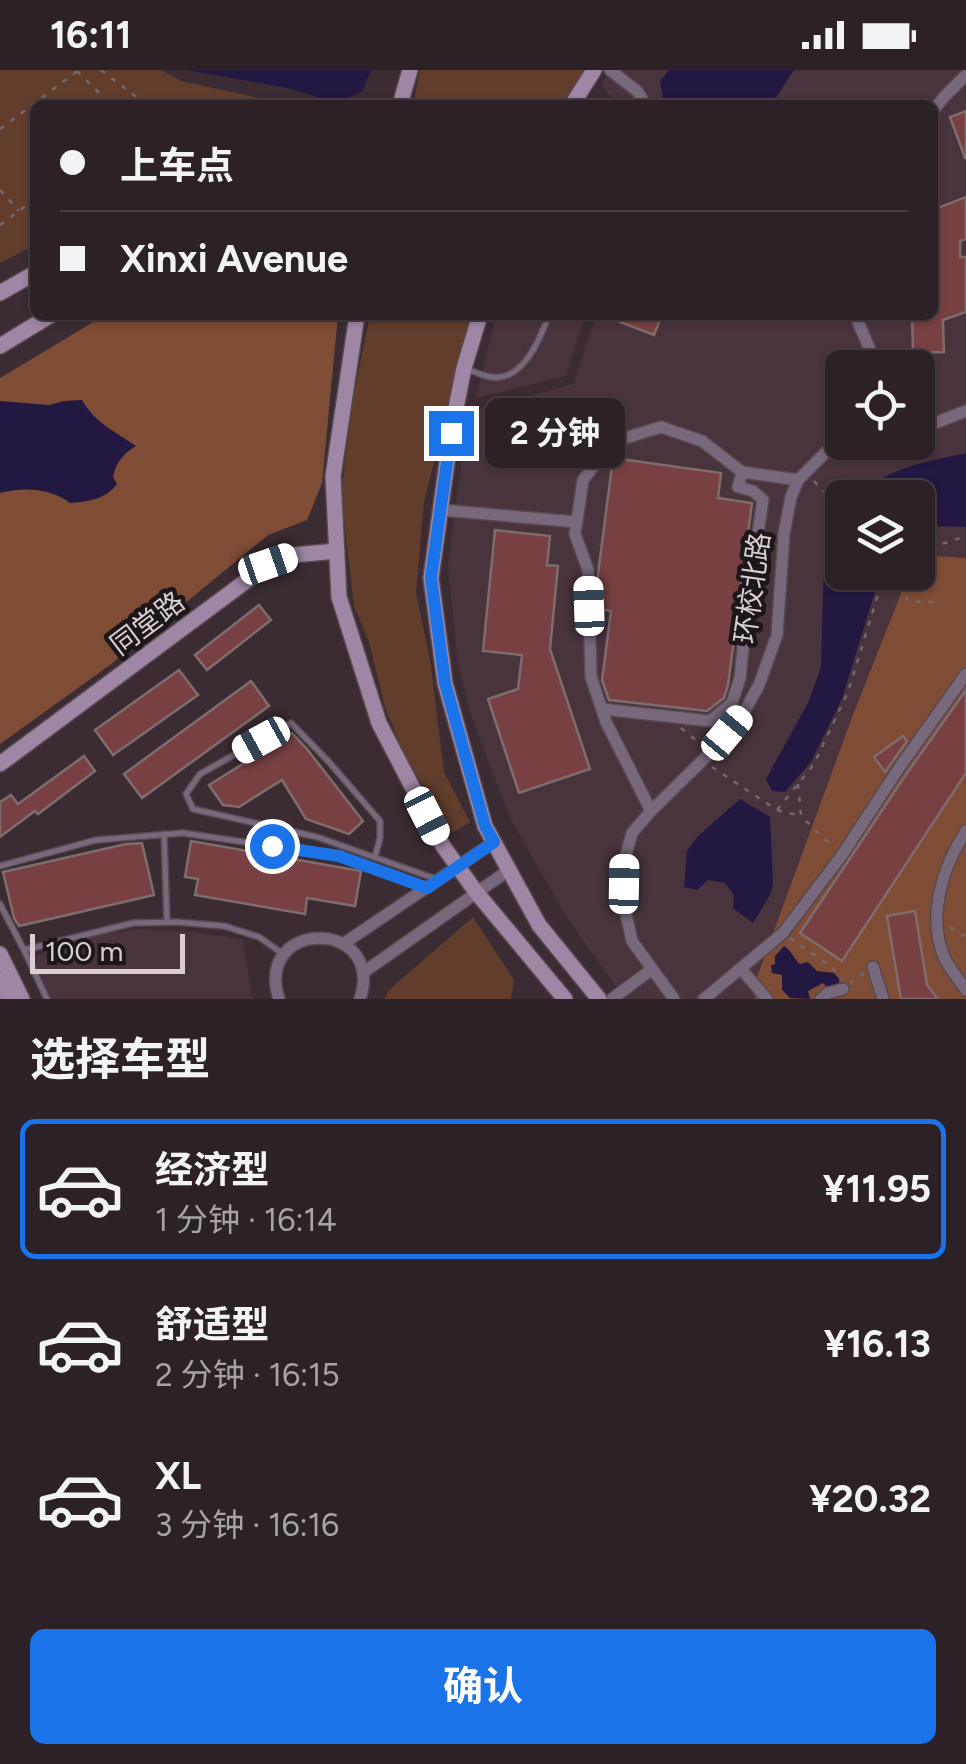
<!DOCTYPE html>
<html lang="zh">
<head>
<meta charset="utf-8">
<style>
  :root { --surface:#2c2126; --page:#34292e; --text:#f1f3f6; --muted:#a6a3a7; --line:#483e43; --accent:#1a73e8 }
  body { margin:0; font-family:Figtree,"Noto Sans SC",sans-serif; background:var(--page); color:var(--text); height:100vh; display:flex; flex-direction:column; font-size:38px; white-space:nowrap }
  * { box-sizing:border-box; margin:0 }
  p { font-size:32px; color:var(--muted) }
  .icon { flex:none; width:55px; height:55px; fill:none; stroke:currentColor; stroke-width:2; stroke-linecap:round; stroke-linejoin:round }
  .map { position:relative; height:929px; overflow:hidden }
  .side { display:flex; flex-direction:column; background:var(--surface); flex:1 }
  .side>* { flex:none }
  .hud { position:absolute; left:30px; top:30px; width:908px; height:220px; border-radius:15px; box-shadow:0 2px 8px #0004,0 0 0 2px var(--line); display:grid; align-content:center; height:220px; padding:0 30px; background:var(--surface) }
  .tools { position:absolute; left:825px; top:280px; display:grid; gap:20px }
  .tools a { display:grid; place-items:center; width:110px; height:110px; border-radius:15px; background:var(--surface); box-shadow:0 2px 8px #0004,0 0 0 2px var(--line); font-size:50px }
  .scale { position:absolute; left:30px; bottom:25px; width:155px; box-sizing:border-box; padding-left:10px; border:5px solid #d8ced3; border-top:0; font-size:28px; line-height:35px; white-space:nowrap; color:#d8ced3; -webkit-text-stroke:8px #1d171a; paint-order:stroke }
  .end { position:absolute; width:45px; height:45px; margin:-22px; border:12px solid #1a73e8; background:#fff; box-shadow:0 0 0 5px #fff }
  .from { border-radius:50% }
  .bubble { position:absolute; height:70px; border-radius:15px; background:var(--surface); box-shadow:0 2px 8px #0004,0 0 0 2px var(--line); font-size:32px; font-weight:700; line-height:70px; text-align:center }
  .car { position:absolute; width:30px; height:60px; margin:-30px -15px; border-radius:12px; box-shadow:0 0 8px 2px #0007; background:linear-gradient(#fff 24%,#345 0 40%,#fff 0 76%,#345 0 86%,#fff 0) }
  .hud b { display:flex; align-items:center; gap:35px; height:95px; font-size:38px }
  .hud b+b { border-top:2px solid var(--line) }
  .hud i { width:25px; height:25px; background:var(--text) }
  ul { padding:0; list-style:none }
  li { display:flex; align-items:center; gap:30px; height:140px; margin:0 20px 15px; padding:0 10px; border:5px solid transparent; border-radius:15px }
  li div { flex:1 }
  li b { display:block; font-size:38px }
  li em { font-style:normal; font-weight:700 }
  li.on { border-color:var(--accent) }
  li>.icon { width:90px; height:90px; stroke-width:1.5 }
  h2 { padding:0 30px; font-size:45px; line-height:120px }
  .primary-button { display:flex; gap:20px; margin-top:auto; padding:20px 30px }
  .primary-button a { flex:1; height:115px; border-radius:15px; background:var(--accent); color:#fff; font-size:40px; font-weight:700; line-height:115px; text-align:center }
  .status { display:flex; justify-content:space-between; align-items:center; height:70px; padding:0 50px; background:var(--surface); direction:ltr }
  .status svg { height:28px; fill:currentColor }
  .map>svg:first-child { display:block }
  .built { fill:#49343e; fill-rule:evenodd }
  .green { fill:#623d2b }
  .forest { fill:#7f4c35 }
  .water { fill:#231842 }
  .building { fill:#784043; stroke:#7f6c6c; stroke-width:2.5 }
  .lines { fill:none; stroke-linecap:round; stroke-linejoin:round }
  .lane-casing { stroke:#574950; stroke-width:8 }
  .street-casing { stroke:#574950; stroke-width:14 }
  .secondary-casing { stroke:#574950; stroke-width:18 }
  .path { stroke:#74676d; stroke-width:2.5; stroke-dasharray:5 8; stroke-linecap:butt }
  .lane { stroke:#78687b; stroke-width:5 }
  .street { stroke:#78687b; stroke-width:11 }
  .secondary { stroke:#9f86a4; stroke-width:15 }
  .route { stroke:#1a73e8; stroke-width:12 }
  .labels { text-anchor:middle; stroke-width:9; stroke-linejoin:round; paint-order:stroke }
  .street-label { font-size:28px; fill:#d8ced3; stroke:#1d171a }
</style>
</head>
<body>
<div class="status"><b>16:11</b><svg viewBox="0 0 49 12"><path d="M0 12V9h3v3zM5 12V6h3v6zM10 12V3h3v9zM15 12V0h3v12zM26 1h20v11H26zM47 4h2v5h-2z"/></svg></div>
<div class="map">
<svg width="966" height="929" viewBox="0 0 966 929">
  <rect width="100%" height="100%" fill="#3b2c33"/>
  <!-- built -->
  <path class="built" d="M610,0H966V929H625L568,849L511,750L492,701L470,642L458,592L448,496L468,342L574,314L596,245H932V35H616L602,14ZM842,298H918V372H842ZM842,428H918V502H842Z
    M496,245H585L566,306L476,328Z
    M138,859L193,862L243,869L252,929H51L32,888L79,868Z"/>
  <!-- green -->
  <path class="green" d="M0,0H161L181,11L292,35H35V175L0,193Z
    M420,0H585L564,35H413Z
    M370,245H470L424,432L416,523L430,589L444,702L470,752L452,763L405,686L385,637L369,572L354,536L341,425L353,328Z
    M473,847L514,910L511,929H384L389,920Z"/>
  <!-- forest -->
  <path class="forest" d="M105,245H338L322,413L307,450L268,465L110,595L0,674V308Z
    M918,485L966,488V929H755L756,910L851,650L909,503L918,502Z"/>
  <!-- water -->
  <path class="water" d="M187,0H371L362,22L336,33L288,18Z
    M669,0H794L771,35H664L660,11Z
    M82,330C95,353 116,362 136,376C123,384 116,392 113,407L117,414C105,430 89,431 70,433C50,418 24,417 0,423V331L49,335L64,331Z
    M966,383V457L934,456L918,463V428L862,427C883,397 932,391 966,383Z
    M838,460L842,465V502L878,503L880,505L842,629L811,692L785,722L772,721L766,709L808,633L821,597L824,490Z
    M740,729L770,747L773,813L771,823L753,853L733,838L734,825L725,813L708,810L697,820L684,817L687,781L698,766Z
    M784,876C792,881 793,888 800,894L808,892L817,901L834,903L839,909V914L836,918H828L823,913L808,921L810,929L790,928L782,920V905L772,903L771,895L775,894V886Z"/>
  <!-- building -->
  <path class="building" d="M966,41V88H965L950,47Z
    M966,127V169L960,171V187H966V242L943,250L944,282L913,283L912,245H932V140Z
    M622,245H662L654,265L620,252Z
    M613,388L721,403L718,428L752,433L728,615L724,628L707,641L609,630L602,610L611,541L598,539V504Z
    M495,460L550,466L547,495L558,496L550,579L590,699L519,723L488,629L518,619L522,585L483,581Z
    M259,535L271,550L207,600L195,585Z
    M179,600L198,625L113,685L95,660Z
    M251,611L269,636L142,728L124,704Z
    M966,620V703L842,891L800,863L907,703Z
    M292,663L307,679L363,751L349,764L306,749L282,710L239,737L223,735L209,715Z
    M903,666L907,671L885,702L874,687Z
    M84,686L95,701L38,744L35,741L0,767V732L11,725L18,734Z
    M191,771L361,801L355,836L307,828L305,844L195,825L198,809L185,807Z
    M142,773L154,825L19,856L14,848L3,802L126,774Z
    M915,841L927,915L938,929H901L887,846Z"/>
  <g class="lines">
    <defs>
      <path id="lane" d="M467,299C475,302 483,306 491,307C523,312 540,269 549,245
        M164,764L167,852
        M375,787L380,768V751L329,692L291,653L200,704L186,724L193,739L317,767L436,809
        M0,796L96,770L183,763L339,786L424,817
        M0,834L24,880L133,853L177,852L224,856L259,867L283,884
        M24,880L47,929"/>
      <path id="street" d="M610,0L637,21L646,35
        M932,42L944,27L966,5
        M855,245L878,298
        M918,354L935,353L966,341
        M441,440L577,452
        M602,639L710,651L732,633L740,608L749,520L763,430L753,421L738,417L742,402
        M651,741L606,652L591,607L588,500L575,464L583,410L612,372L661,357L702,371L742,402L798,410
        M966,761C943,796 927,845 944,887C949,898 959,910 966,920
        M343,874L494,772
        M873,897L883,929
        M742,900L767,929
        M364,902L509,800
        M279,929C253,848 386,848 360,929
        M612,929L652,899
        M674,929L632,871L624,835V792L632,763L651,741L711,682L743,644L759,615L777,565L784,464L791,427L798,410L826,382L842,372
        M704,929L783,863L842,785L899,698L966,604
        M821,929L828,923L843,919"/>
      <path id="secondary" d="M400,35L410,0
        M572,35L594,0
        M0,223L35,203
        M357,245L333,406L339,527L379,653L443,776L476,822L565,929
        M480,245L464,298L451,363L431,508L445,613L485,756L539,855L599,929
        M0,276L51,245
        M0,694L269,494L293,485L337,481
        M0,884L22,929
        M0,910L9,929"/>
    </defs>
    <!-- lane casing -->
    <use href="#lane" class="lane-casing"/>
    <!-- street casing -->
    <use href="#street" class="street-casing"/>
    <!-- secondary casing -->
    <use href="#secondary" class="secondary-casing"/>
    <!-- path -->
    <path class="path" d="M101,0L147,35
      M77,1L111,35
      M0,59L79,0
      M0,120L19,141
      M0,155L35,129
      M814,411L842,442
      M918,482L960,468L966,471
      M896,502L908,531L940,533
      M681,658L702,675
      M712,697L777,740L801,746
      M798,714L801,746L833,777
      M777,740L814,694L848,622L885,502
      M950,857L966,867
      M790,868L833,898L842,909
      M850,913L864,903"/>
    <!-- lane -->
    <use href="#lane" class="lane"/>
    <!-- street -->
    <use href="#street" class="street"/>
    <!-- secondary -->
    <use href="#secondary" class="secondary"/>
  </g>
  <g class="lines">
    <!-- route -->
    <path class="route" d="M272,776L339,786L427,818L494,772L485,756L445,613L431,508L451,363"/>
  </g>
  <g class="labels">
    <!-- street labels -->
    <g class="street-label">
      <text transform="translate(752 518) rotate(-82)" y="10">环校北路</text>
      <text transform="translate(147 553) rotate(-37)" y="10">同堂路</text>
    </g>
  </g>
</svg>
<div class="tools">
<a><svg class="icon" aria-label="locate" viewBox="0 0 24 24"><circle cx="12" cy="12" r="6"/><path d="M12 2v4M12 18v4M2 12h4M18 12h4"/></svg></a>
<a><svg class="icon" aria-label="layers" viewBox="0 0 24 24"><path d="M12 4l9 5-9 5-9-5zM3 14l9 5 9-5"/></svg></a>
</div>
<div class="scale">100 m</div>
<i class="end from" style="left:272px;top:776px"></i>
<i class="end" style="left:451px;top:363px"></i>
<div class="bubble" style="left:485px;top:328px;width:140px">2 分钟</div>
<i class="car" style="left:268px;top:494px;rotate:71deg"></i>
<i class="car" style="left:589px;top:536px;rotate:358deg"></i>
<i class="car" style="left:727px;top:663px;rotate:40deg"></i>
<i class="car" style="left:261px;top:670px;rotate:241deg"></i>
<i class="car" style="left:427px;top:746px;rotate:153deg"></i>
<i class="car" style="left:624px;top:814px;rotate:1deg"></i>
<div class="hud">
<b><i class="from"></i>上车点</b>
<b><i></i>Xinxi Avenue</b>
</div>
</div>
<section class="side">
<h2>选择车型</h2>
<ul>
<li class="on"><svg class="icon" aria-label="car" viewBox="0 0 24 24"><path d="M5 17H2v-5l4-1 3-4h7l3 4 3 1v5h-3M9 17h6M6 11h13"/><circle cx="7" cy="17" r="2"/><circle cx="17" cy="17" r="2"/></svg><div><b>经济型</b><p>1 分钟 · 16:14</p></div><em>¥11.95</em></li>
<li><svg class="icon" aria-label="car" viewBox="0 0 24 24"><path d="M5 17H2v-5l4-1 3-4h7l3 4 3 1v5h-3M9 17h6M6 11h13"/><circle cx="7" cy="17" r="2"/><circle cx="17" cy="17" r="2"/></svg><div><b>舒适型</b><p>2 分钟 · 16:15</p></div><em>¥16.13</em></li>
<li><svg class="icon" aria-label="car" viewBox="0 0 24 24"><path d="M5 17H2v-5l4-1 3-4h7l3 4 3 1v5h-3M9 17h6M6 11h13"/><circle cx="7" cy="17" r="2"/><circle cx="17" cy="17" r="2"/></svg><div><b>XL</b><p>3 分钟 · 16:16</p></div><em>¥20.32</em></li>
</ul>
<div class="primary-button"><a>确认</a></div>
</section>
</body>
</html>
